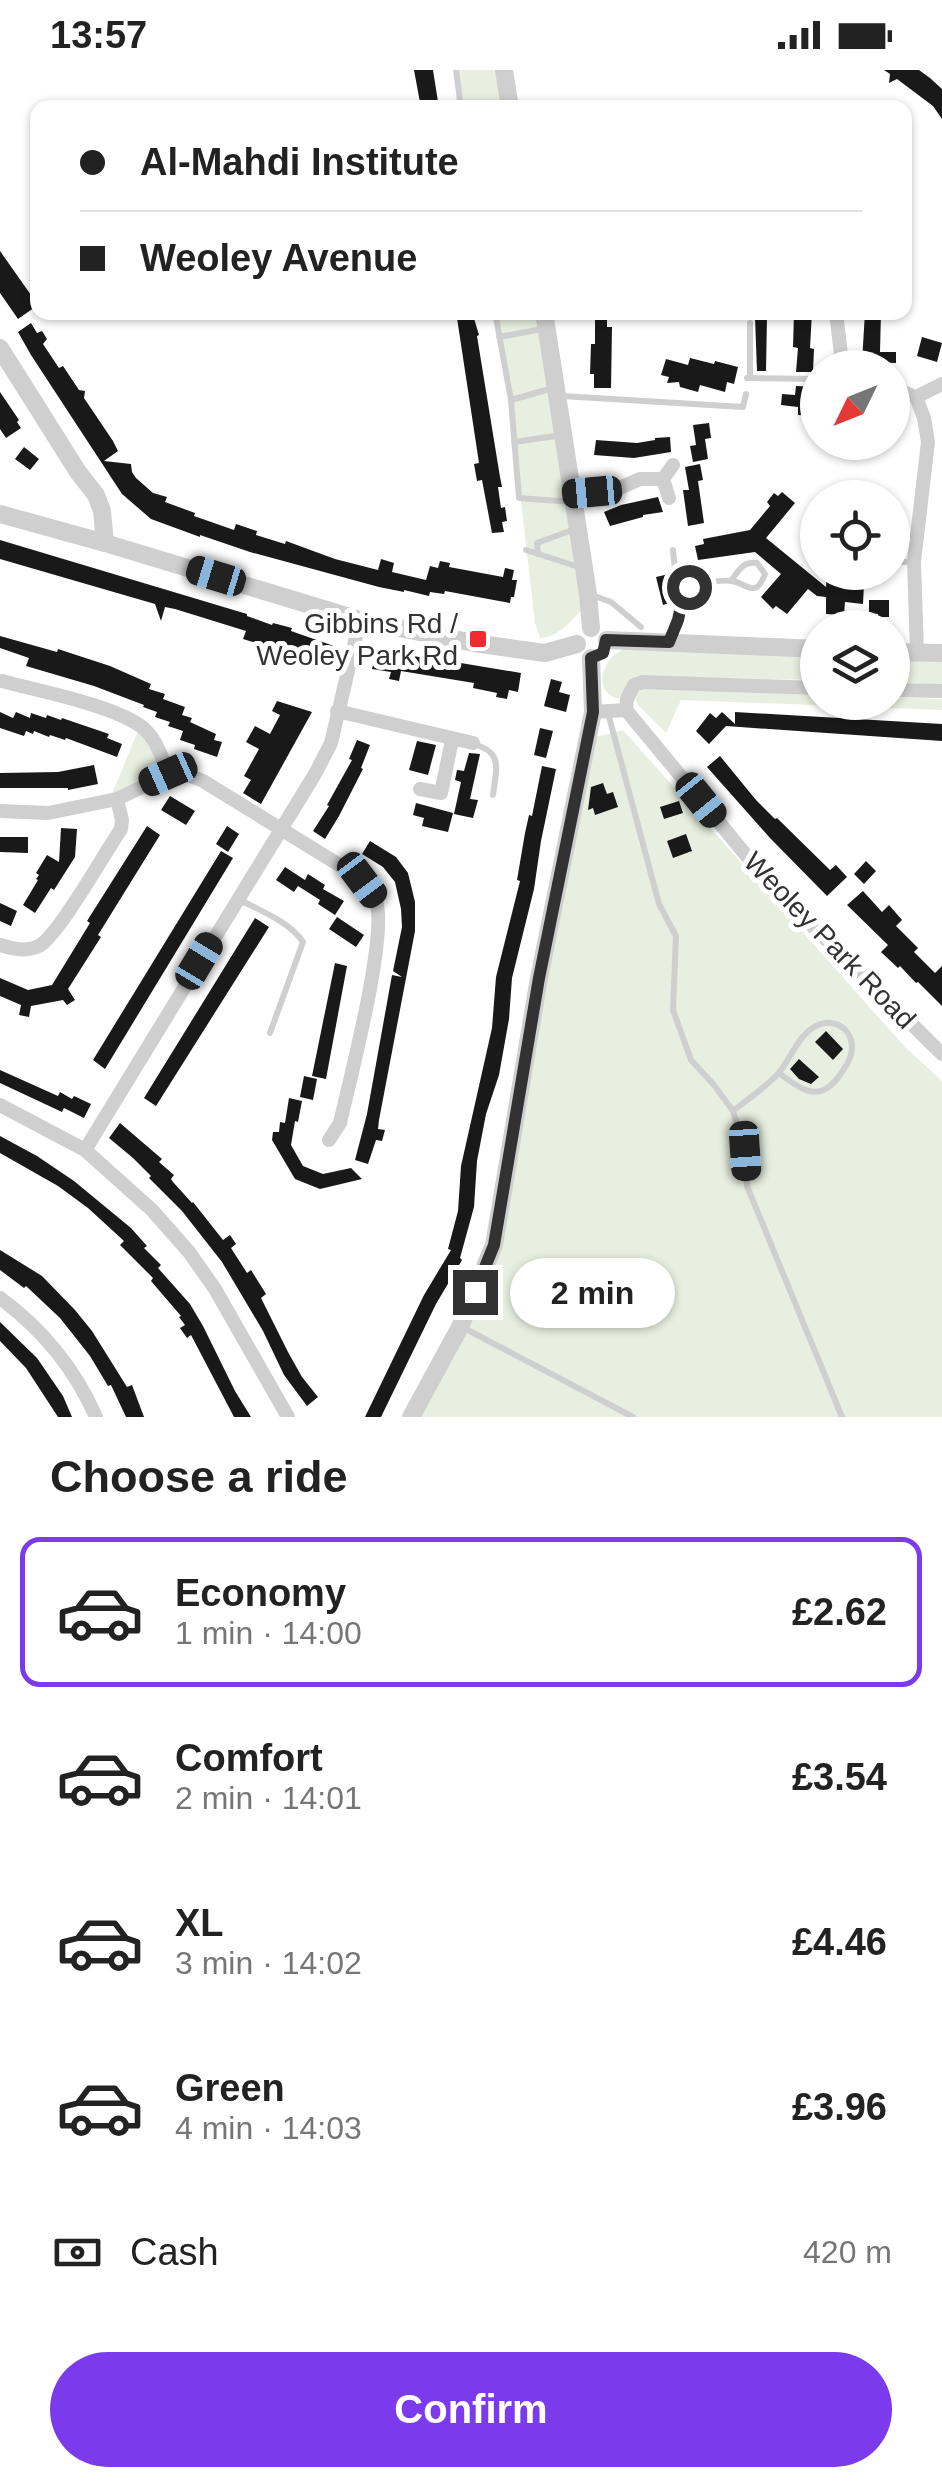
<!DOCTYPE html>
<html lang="en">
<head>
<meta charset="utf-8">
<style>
  :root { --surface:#fff; --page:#f2f2f2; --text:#222; --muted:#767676; --line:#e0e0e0; --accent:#7c3aed }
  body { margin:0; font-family:Arial,sans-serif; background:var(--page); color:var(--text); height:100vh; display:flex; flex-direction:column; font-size:38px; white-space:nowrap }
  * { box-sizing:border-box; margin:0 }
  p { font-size:32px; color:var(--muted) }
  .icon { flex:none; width:55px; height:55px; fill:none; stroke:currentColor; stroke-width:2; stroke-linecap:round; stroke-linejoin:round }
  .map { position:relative; height:1347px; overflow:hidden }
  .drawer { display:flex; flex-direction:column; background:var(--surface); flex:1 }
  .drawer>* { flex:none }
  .top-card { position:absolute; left:30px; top:30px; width:882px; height:220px; border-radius:20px; box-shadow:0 2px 8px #0004; display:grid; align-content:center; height:220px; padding:0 50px; background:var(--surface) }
  .needle { width:65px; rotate:227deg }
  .controls { position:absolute; left:800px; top:280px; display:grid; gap:20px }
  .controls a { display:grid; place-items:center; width:110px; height:110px; border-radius:50%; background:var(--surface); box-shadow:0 2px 8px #0004; font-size:50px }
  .end { position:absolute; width:45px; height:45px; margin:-22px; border:12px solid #323232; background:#fff; box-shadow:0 0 0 5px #fff }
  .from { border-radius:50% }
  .bubble { position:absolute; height:70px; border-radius:35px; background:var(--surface); box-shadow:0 2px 8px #0004; font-size:32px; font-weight:700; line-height:70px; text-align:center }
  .car { position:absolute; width:30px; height:60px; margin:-30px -15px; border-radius:12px; box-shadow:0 0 8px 2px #0007; background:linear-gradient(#222 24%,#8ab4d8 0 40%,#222 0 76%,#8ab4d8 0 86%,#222 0) }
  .top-card b { display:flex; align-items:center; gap:35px; height:95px; font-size:38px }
  .top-card b+b { border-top:2px solid var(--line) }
  .top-card i { width:25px; height:25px; background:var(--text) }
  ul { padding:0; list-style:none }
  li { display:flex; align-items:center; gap:30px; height:150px; margin:0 20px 15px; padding:0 30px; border:5px solid transparent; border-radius:20px }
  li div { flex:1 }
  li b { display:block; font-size:38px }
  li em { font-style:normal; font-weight:700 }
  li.current { border-color:var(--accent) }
  li>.icon { width:90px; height:90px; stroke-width:1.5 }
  h2 { padding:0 50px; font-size:45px; line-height:120px }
  .pay { display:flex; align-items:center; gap:25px; height:110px; padding:0 50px; font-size:38px }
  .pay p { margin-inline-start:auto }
  .button { display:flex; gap:20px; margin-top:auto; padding:20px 50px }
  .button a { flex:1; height:115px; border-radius:60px; background:var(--accent); color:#fff; font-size:40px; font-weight:700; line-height:115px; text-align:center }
  .status { display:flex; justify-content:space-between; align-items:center; height:70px; padding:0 50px; background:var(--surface); direction:ltr }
  .status svg { height:28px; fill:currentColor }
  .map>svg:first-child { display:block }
  .green { fill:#e8efe0 }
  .building { fill:#191919 }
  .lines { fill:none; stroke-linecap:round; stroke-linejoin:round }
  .service { stroke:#cfcfcf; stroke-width:6 }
  .minor { stroke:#cfcfcf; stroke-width:14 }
  .tertiary { stroke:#cfcfcf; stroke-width:18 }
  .route { stroke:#323232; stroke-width:12 }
  .poi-dot { fill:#f5292f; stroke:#fff; stroke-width:4 }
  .labels { text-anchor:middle; stroke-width:10; stroke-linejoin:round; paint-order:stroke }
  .poi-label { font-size:28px; fill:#323232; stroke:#fff; text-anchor:end }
  .street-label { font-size:28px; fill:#323232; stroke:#fff }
</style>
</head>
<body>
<div class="status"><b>13:57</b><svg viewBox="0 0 49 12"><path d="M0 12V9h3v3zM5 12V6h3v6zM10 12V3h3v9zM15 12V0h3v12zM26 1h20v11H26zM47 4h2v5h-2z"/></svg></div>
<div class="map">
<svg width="942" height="1347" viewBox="0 0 942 1347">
  <rect width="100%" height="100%" fill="#fff"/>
  <!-- green -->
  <path class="green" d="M455,0H499L506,37H461Z
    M496,243H538L585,536C573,549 560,567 540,568L535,553L514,371Z
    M628,578L817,584V610L639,607L629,612L619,629C589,622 604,583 628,578Z
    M892,590L942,591V615L893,612Z
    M643,618L817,624L818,632H892L893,627L942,629V640L681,630L666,663L637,634L636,624Z
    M623,660L905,977L942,1011V1347H419L498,1170L592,668Z
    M138,661L151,675L160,702L111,726Z"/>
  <!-- building -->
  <path class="building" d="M414,0H433L439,38H421Z
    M884,0H919L930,8L942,19V49L933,36L897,9L889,13L890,4Z
    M0,181L38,235L18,249L0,223Z
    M595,242H607V257H612L611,318H594V304H590L591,274H595Z
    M794,242H812L810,278L814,279L813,302H796L798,278L793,277Z
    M865,242H881L880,282H896V293L862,292Z
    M473,245L479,265L477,266L500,407L502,417H498L501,438L505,437L507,451L502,452L504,462L492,463L482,410L477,411L474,394L479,393L457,248Z
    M755,247H767L766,301H757Z
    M31,253L37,263L42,261L47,269L43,274L59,298L63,296L79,320L85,321L84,328L113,371L118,381L104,391L131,394L132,402L136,408L153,423L167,427L165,432L195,443L194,446L234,460L236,454L257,461L256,465L285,474L286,471L335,489L378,500L381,489L394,493L392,502L426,510L430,496L438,498L440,491L450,493L449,497L503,507L505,498L514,500L512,510H517L514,527H511L510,533L445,521L444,524L430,522L429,526L404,520V522L379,517L250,482L200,465V467L151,449L122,424L31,285L18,262Z
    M922,267L942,273L937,292L917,286Z
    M690,288L714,294L715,291L738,297L734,314L727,312L725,322L700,315L698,322L680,317L679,312L667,313L669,307L661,305L666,289L688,295Z
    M796,316L818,317V346L798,345V337L781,335L782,324L795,325Z
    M0,322L19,350L17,352L21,358L6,368L0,359Z
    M709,353L711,368L705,369L708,389L693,392L690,376L696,375L693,355Z
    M670,367L671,382L634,388L594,385L596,370L637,373L655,370V368Z
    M24,377L39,389L30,400L15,389Z
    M700,394L703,410L698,411L704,453L688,456L683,420H689L685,397Z
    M782,422L795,433L766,468L826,517L827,502H844V514H864L863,534L845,532L844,545L826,544V527L817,526L808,519L787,544L776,536L773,539L761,527L781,504L755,482L698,490L695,476L704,474L703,469L750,460L770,436L767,432L774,423L778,426Z
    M658,427L663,442L643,445V447L610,456L604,442L621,435Z
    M0,470L247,544V546L272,555L273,553L292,558L291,561L334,576L329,591L278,574L276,579L262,575L243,569L246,561L175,539L165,537L161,551L155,534L0,489Z
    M669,504L675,531L663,535L656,507Z
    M869,530H889V547H878V544L869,543Z
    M0,566L57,582L58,579L110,596L151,614L149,619L165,624L163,629L185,637L182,645L192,648L190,652L216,664L214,670L222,672L217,687L194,679L195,675L180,670L183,661L168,656L170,652L155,647L157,642L143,637L144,635L94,616L26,596L29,588L0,578Z
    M376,582L407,588L408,585L430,589L431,588L521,603L518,622L509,620L507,629L496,627L497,623L473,618L474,613L401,601L399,611L389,609L391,602L372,599Z
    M551,609L562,612L559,622L570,625L566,642L544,636Z
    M277,631L312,642L261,734L243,723L251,710L244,706L259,679L246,672L255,656L270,664L280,645L272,641Z
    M0,642L13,648L16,642L30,648L31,643L46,648L47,645L61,650L62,648L109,664L107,668L122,674L117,687L66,668L65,670L50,665L49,667L34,661L33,664L26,661L24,666L0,658Z
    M722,642L735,654V642L942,654V671L726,656L709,674L696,661L710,643L716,648Z
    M540,658L553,661L546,688L534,685Z
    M357,670L370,675L361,698L363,699L339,746L325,769L313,761L329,736L327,735L352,690L349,689Z
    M417,671L436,675L428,705L409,700Z
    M469,683L480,684L470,729L478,730L473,748L454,744L461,712L455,710L457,700L464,701Z
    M720,686L756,730L775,749L777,748L830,800L836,795L847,807L827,826L770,768L707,697Z
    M94,695L98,714L68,720V718H0V703L58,702Z
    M542,696L556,699L541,771L534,819L512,908L509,949L499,1005L486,1044L477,1091L474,1137L460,1188L462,1190L436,1234L381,1347H365L424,1225L451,1180L448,1179L458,1141L461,1096L492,958L496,907L520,811L517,810L525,763L529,745L532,746Z
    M603,713L607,724L613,722L618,737L595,745L593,738L588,740L591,717Z
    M170,726L195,741L186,755L161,740Z
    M679,731L683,743L664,749L660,737Z
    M416,733L453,743L448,762L422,756L424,748L413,745Z
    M147,756L160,765L98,865L101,867L68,919L75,930L67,935L63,930L31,936L29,947L19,945L21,935L0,926V908L28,920L52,915L90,853L87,851Z
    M227,756L239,764L228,782L216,774Z
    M61,758L77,759L75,787L54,820L51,818L35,843L23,835L38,810L36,809L39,805L36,803L47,785L59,792Z
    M686,764L692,781L673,788L667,771Z
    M0,767H28V783L0,782Z
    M370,771L396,787L408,803L415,832V861L379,1050L378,1059L385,1060L382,1071L376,1070L368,1094L355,1090L367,1044L392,905L402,907L393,901L402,857L401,839L395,812L383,797L362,784Z
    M221,781L233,788L105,999L93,990Z
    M866,791L876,801L864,814L854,804Z
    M285,797L305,810L308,804L325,815L323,819L344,831L335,845L318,834L320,830L298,816L294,822L276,810Z
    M863,821L882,842L889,835L902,850L896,856L918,878L914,882L935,903L942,896V936L918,912L916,913L900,896L898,898L881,882L888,875L847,835Z
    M0,833L17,841L11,856L0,851Z
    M337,847L364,865L356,877L329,859Z
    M255,848L269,857L156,1036L144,1028Z
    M335,893L347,896L326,1009L312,1006Z
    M826,961L843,979L833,990L815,972Z
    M799,989L819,1007L811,1014L799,1009L790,999Z
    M0,1000L58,1026L60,1022L72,1029L74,1026L91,1034L84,1048L64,1038L62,1042L0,1013Z
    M304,1006L317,1009L313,1030L300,1027Z
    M289,1028L302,1031L298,1052L295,1051L291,1075L303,1096L323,1104L351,1098L362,1109L320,1119L295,1109L272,1070L273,1062H279L280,1052L285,1053Z
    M120,1053L162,1089L159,1092L174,1105L171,1109L173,1112L192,1133L193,1132L223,1170L230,1165L236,1174L231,1178L247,1203L251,1200L266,1224L261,1228L288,1282L302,1307L318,1327L307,1336L284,1305L263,1261L222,1192L182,1141L149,1108L151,1106L133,1088L109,1068Z
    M0,1066L37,1086L74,1111L131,1158L147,1176L144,1178L161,1195L158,1198L190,1234L203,1256L235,1321L251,1347H234L191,1265L187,1268L180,1258L185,1255L179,1247L181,1246L151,1211L153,1208L120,1175L124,1171L88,1138L58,1116L0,1083Z
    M0,1180L42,1206L75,1240L92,1261L127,1317L132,1315L144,1347H126L111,1315L108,1316L90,1286L60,1248L26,1216L24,1218L0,1200Z
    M0,1252L37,1288L63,1326L72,1347H58L26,1298L0,1271Z"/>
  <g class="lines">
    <!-- service -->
    <path class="service" d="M456,0L461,38
      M495,242L511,330L519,428L572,432
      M499,267L542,259
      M747,308L818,309
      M750,308V253
      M562,326L743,337L746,324
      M511,330L553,318
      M514,372L562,365
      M526,480L582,498
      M673,480L676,510L684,521
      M538,484L537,473L575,459
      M892,492H913
      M589,524L611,532L641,557
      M669,571C676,555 681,527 689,517C701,514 719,509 732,511C748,514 756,529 765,504L757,493C743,491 739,500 731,511
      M608,643L659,834L676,866L673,940L691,990L714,1015L733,1041L745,1081L747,1116L842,1347
      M474,674C504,683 496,699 493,725
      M238,829C259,840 290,852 303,872L270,963
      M733,1041C747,1030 763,1019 776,1006C790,992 796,968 814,957C837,943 863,966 847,994C825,1032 810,1027 779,1003
      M462,1257L633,1347"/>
    <!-- minor -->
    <path class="minor" d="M836,242L842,293L845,298
      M892,318L916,327L924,348L928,372L914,492L917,582
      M916,327L942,314
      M571,423L617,419L640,409H663
      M669,428L663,409L673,395
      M2,611C38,621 113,635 142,657C157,669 161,687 169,704
      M892,620L942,621
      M626,640L627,629L634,615L643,612L818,618
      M337,641L473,673
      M593,642L626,640L770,814L942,984
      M420,719L441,723L452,670
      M0,741L48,743L117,729L169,704L183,703L203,711L341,796C354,805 368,814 375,828C390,858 349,1013 340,1053L329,1070
      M0,875C13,879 26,882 39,876C58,866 106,781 121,759L122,750L117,729
      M0,1035L85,1080L152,1140L189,1182L215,1219L288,1347
      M85,1080L315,704L331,673L360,550
      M0,1228C42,1259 75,1299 96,1347"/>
    <!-- tertiary -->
    <path class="tertiary" d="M504,0L510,38
      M544,242L588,524L591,558
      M0,278L78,402L96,425L102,441L105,473
      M0,444L105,473L360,550L474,573L545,583L577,574
      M607,570L818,579
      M892,582L942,583
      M411,1347L460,1257L494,1175L539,908L593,642L591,588"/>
  </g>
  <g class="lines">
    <!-- route -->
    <path class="route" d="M475,1222L494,1175L539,908L593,642L591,588L603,583L606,570L669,572L678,550L684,522L689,517"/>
  </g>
  <!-- markers -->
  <rect class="poi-dot" x="468" y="559" width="20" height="20" rx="5"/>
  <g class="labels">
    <!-- poi labels -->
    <g class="poi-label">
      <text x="458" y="563">Gibbins Rd /<tspan x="458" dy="32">Weoley Park Rd</tspan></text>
    </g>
    <!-- street labels -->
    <g class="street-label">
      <text transform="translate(830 870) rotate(46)" y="10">Weoley Park Road</text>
    </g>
  </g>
</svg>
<div class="controls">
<a><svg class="needle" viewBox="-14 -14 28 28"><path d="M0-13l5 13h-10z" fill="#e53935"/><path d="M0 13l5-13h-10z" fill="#767676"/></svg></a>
<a><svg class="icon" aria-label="locate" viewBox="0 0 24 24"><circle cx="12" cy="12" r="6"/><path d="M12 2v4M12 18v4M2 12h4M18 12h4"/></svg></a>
<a><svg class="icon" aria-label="layers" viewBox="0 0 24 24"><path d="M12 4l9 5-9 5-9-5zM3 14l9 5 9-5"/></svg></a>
</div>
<i class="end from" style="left:689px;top:517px"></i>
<i class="end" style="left:475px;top:1222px"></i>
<div class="bubble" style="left:510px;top:1188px;width:165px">2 min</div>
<i class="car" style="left:592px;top:422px;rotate:265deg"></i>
<i class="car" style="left:216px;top:506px;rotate:287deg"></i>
<i class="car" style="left:168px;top:704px;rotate:246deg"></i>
<i class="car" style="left:701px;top:730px;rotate:141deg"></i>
<i class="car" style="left:362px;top:810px;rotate:143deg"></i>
<i class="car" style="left:199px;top:891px;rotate:31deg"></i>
<i class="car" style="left:745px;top:1081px;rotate:176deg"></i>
<div class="top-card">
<b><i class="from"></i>Al-Mahdi Institute</b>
<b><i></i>Weoley Avenue</b>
</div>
</div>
<section class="drawer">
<h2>Choose a ride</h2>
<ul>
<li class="current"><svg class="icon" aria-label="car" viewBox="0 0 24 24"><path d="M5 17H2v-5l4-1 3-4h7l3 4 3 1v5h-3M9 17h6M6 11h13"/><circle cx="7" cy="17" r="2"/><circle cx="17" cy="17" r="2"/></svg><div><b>Economy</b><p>1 min · 14:00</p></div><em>£2.62</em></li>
<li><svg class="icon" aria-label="car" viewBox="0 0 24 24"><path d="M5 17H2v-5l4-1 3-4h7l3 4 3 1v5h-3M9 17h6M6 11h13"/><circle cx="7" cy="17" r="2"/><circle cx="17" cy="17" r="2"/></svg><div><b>Comfort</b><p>2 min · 14:01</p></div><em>£3.54</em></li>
<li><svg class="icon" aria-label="car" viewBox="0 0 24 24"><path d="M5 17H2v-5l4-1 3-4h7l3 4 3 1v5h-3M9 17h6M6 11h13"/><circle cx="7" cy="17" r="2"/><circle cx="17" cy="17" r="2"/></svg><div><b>XL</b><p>3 min · 14:02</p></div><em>£4.46</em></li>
<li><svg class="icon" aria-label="car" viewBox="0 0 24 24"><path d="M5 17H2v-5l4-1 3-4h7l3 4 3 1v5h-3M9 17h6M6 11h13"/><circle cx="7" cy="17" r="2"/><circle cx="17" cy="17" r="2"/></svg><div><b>Green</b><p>4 min · 14:03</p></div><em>£3.96</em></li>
</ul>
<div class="pay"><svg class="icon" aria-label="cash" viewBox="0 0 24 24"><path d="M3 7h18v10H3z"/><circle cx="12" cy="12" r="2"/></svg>Cash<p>420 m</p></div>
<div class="button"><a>Confirm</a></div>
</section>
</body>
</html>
